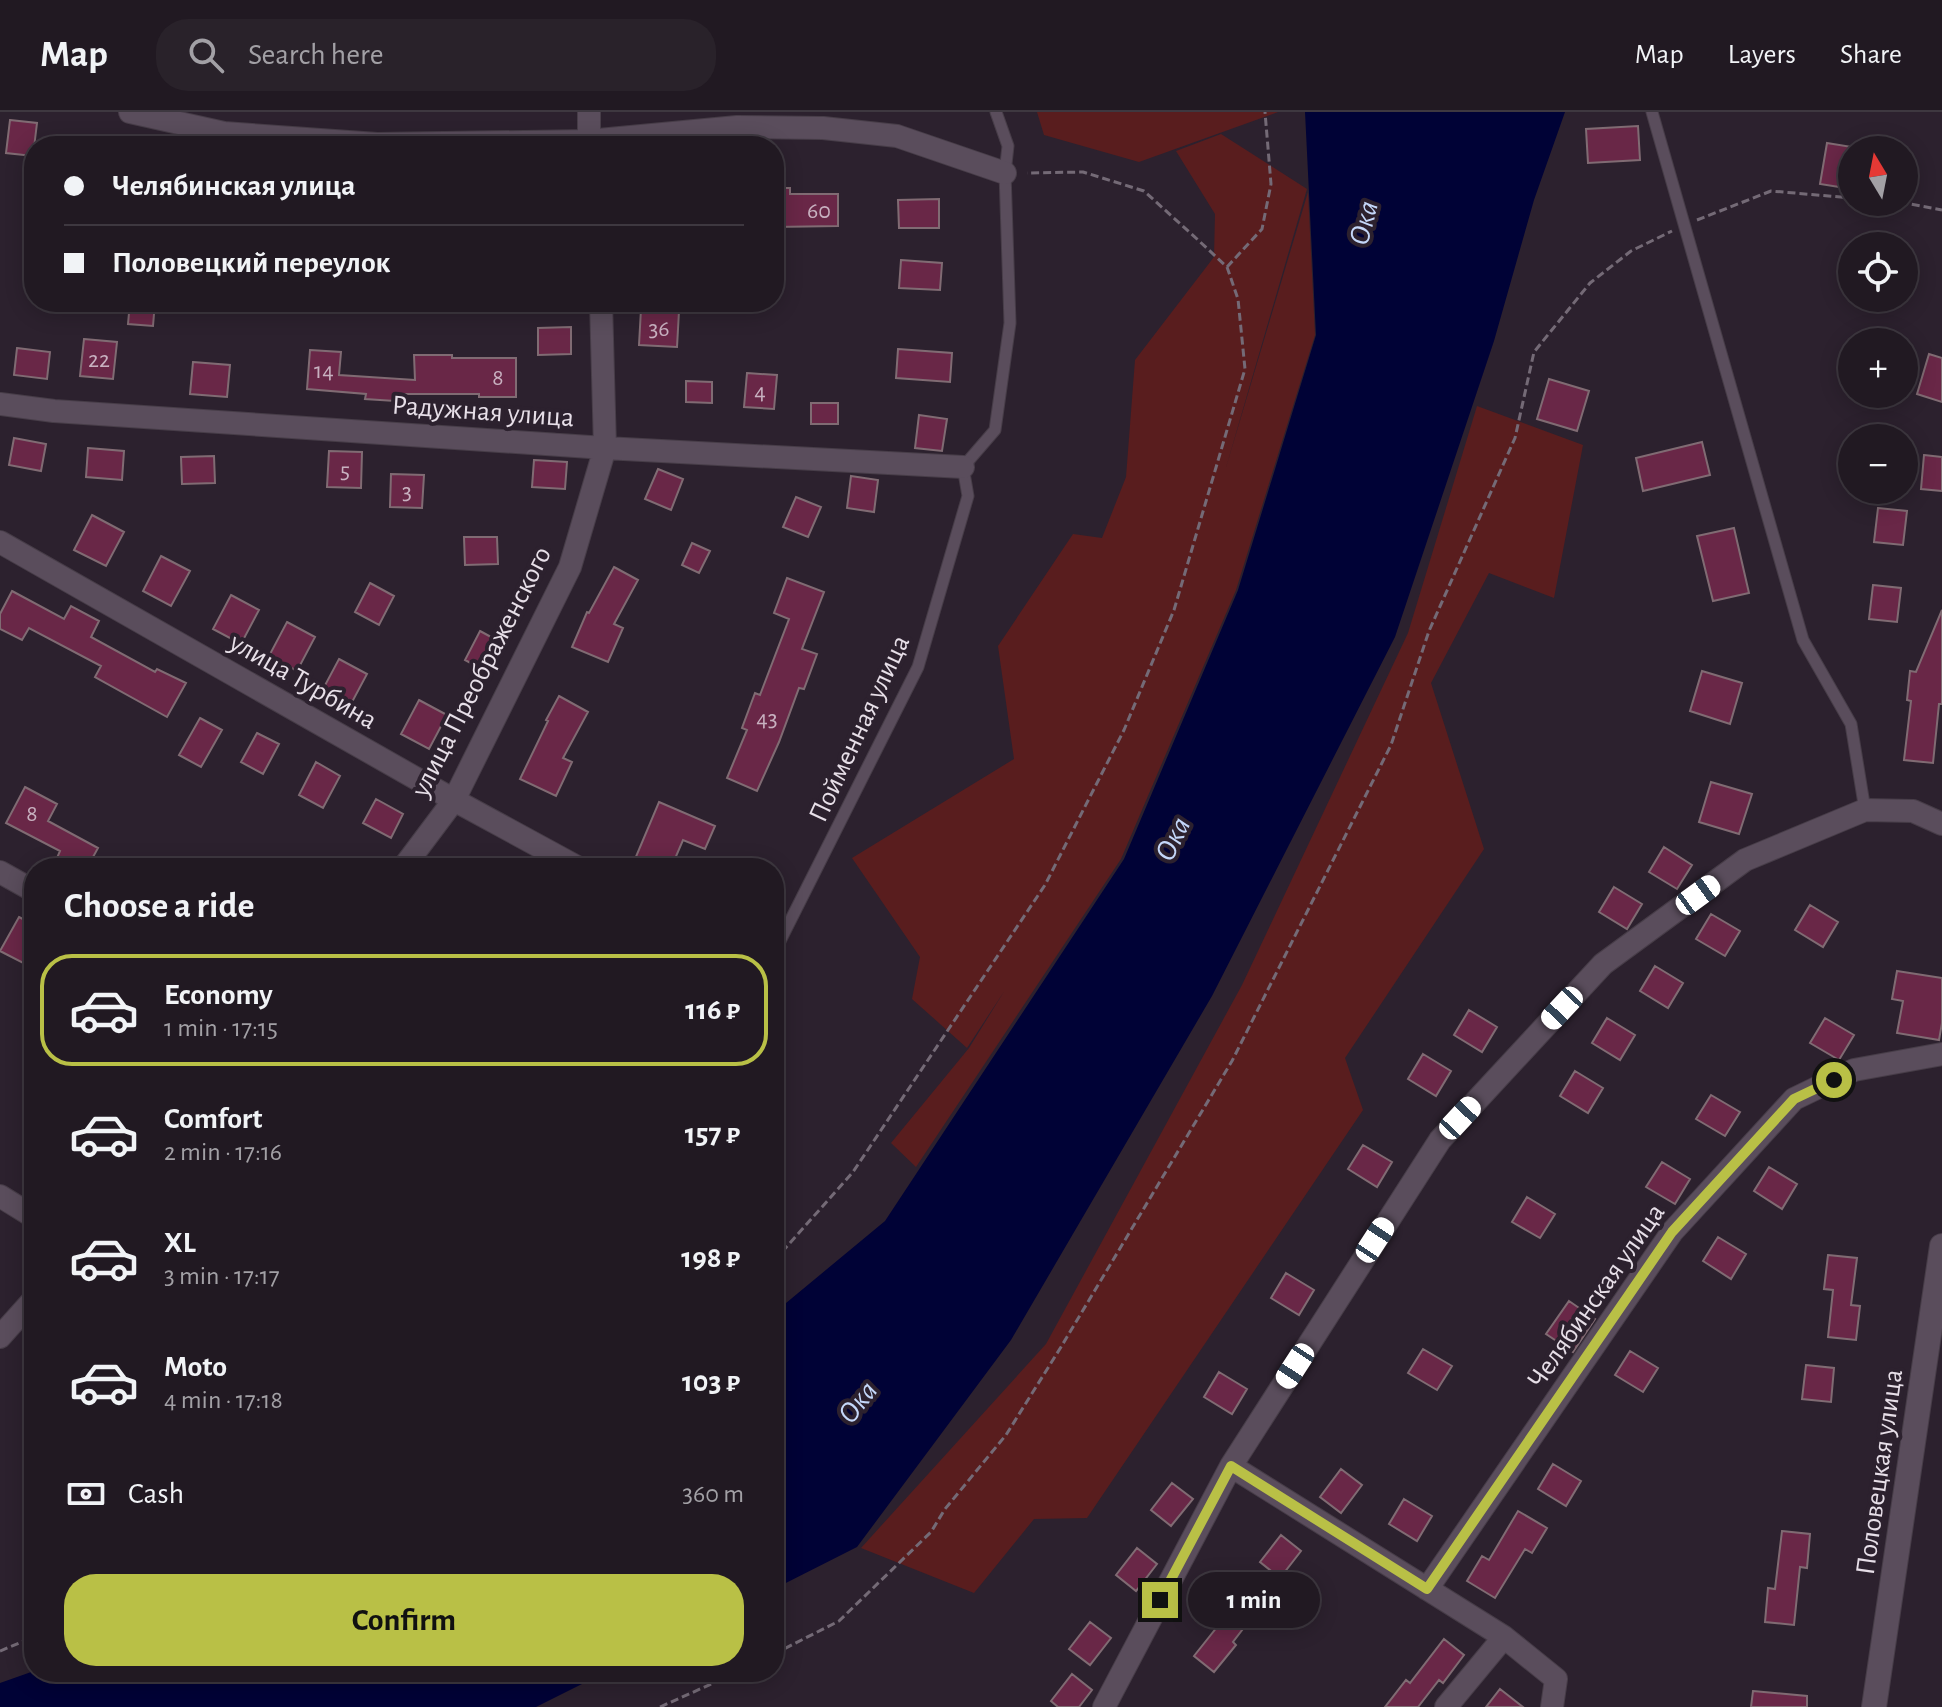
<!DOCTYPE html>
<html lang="en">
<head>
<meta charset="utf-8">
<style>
  :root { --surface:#211922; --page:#29222a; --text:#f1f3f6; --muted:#a2a0a5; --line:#3e3840; --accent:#b9c046 }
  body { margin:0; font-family:"Alegreya Sans",sans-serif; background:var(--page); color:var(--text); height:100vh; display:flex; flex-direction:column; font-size:30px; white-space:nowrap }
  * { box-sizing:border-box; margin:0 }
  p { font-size:26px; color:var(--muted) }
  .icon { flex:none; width:44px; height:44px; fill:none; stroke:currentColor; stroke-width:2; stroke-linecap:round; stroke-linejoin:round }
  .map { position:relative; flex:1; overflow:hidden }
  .details { position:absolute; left:24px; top:746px; width:760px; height:824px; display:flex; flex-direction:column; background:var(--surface); border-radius:32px; box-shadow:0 4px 20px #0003,0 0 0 2px var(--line) }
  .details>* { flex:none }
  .banner { position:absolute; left:24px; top:24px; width:760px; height:176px; border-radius:32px; box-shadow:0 4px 20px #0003,0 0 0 2px var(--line); display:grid; align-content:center; height:176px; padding:0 40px; background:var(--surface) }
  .needle { width:52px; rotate:350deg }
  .tools { position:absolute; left:1838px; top:24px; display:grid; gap:16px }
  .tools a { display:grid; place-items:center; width:80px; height:80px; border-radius:50%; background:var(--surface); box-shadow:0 4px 20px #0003,0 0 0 2px var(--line); font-size:40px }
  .end { position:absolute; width:36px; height:36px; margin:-18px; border:10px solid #b9c046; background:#111; box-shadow:0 0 0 4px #111 }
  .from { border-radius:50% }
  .bubble { position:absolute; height:56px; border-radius:28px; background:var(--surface); box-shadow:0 4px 20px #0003,0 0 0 2px var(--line); font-size:26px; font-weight:700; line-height:56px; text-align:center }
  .car { position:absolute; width:24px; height:48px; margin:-24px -12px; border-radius:10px; box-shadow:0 0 6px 2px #0007; background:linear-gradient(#fff 24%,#345 0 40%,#fff 0 76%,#345 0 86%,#fff 0) }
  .banner b { display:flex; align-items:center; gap:28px; height:76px; font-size:30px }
  .banner b+b { border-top:2px solid var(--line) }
  .banner i { width:20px; height:20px; background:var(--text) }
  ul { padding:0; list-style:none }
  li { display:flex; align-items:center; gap:24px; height:112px; margin:0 16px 12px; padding:0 24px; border:4px solid transparent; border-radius:32px }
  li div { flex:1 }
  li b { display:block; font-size:30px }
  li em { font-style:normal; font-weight:700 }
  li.selected { border-color:var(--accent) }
  li>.icon { width:72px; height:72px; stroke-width:1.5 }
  h2 { padding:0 40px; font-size:36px; line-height:96px }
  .pay { display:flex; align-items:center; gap:20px; height:88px; padding:0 40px; font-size:30px }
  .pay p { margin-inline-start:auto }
  .button { display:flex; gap:16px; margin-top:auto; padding:16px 40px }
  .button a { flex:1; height:92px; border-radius:32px; background:var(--accent); color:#111; font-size:32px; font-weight:700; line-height:92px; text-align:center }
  header { display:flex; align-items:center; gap:48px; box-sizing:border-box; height:112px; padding:0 40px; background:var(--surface); border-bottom:2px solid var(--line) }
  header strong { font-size:38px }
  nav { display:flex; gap:44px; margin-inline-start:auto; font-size:28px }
  .search { width:560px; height:72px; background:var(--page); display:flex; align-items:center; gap:20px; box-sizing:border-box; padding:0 28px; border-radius:32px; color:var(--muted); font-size:30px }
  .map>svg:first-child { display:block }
  .green { fill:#591d1e }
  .water { fill:#000236 }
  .building { fill:#692747; stroke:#806b73; stroke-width:2 }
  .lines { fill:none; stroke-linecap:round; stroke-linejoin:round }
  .service-casing { stroke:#473d48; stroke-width:13 }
  .minor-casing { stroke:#473d48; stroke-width:24 }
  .tertiary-casing { stroke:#473d48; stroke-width:26 }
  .path { stroke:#746a76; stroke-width:3; stroke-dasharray:8 4; stroke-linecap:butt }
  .service { stroke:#5a4d5c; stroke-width:11 }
  .minor { stroke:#5a4d5c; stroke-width:22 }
  .tertiary { stroke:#5a4d5c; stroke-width:24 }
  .route { stroke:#b9c046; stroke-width:10 }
  .labels { text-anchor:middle; stroke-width:8; stroke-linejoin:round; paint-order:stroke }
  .number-label { font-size:24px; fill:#c8b1c0 }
  .street-label { font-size:28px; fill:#e7dfe8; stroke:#2c212e }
  .water-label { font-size:30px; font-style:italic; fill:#c4d7f9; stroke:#2c212e }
</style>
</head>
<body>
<header>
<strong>Map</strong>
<div class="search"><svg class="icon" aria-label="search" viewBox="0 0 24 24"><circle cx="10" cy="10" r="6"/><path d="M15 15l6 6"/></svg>Search here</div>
<nav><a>Map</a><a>Layers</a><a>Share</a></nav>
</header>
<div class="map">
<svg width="1942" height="1595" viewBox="0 0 1942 1595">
  <rect width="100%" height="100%" fill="#2c212e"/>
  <!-- green -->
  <path class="green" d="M1037,0H1278L1139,50L1044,23Z
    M1221,22L1307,77L1225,359L1308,80L1315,223L1236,478L1121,747L916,1055L891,1031L969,936L1005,878L967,936L912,887L920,845L852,746L1014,647L998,534L1073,422L1102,426L1126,365L1135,248L1214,145L1215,102L1176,39Z
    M1477,294L1583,333L1554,486L1489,461L1431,571L1484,737L1345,946L1363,998L1087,1406L1034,1407L974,1481L861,1436L1046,1232L1242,873L1408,521Z"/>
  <!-- water -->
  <path class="water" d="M1305,0H1565L1534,88L1494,229L1395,525L1212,884L1011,1228L857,1435L774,1477V1201L885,1109L1124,747L1238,478L1316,223Z
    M34,1559V1560H606L536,1595H0V1571Z"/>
  <!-- building -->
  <path class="building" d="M10,8L37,11L33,44L6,41Z
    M1638,14L1640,48L1588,51L1586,17Z
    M1827,31L1852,35V77L1820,72Z
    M774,76H790V82H838V114L774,115Z
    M939,87V116H899L898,88Z
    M901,148L942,151L940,178L899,176Z
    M130,190H155L153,214L128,212Z
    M641,197L679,199L677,235L639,233Z
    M571,215V242L538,243V216Z
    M84,227L117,230L113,267L80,264Z
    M17,236L50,240L47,267L14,263Z
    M898,237L952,241L950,270L896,266Z
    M310,238L341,240L339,263L415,268L414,243H452V246H516V285H479V282H396L395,289L365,287L366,282L307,277Z
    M1929,242L1942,246V290L1917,282Z
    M193,250L230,253L227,285L190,282Z
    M747,261L777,263L774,297L744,295Z
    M1549,267L1589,279L1577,319L1537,307Z
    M686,269L712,270V291L686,290Z
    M811,291H838V312H811Z
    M919,303L947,307L942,339L915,336Z
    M14,326L46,332L41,359L9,353Z
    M1702,330L1710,363L1643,379L1636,346Z
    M88,336L124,339L122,368L86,365Z
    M329,339L362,340L361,376L327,375Z
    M1924,343L1942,345V379L1921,377Z
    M214,344L215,371L182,372L181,345Z
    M534,348L567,350L565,377L532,375Z
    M658,357L683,367L671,398L645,387Z
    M391,362L424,363L422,396L390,395Z
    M851,364L878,368L874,400L847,396Z
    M796,385L821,395L808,425L783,415Z
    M1878,396L1907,399L1903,433L1874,430Z
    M92,403L124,420L106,454L74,438Z
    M1734,416L1749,481L1713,489L1697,424Z
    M464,425H497L498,452L465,453Z
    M692,431L710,439L699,461L682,453Z
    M161,444L190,459L171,494L143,479Z
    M614,455L638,468L614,512L623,516L608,550L572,535L587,500L589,501Z
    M787,466L824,480L802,537L817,542L804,577L799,576L779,630L757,679L727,666L747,618L742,616L755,581L760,583L789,507L774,501Z
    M370,471L394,484L379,513L355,500Z
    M1873,473L1901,476L1897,510L1869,507Z
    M12,479L64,507L71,494L99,509L91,525L155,560L157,557L186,571L167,605L95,565L101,554L29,516L22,528L0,517V502Z
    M231,483L259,498L241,532L213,517Z
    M1942,498V592H1939L1933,651L1904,648L1911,589L1907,588L1910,559L1916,560Z
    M287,510L315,525L297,559L269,544Z
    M480,519L504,532L489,561L465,548Z
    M339,547L367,562L351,592L323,577Z
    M1702,559L1742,571L1730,612L1690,599Z
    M559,584L588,600L563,646L572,650L556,684L520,667L548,609L546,608Z
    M419,588L447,603L429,637L401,622Z
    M200,606L222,618L201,655L179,643Z
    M257,621L279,632L263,662L241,650Z
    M316,650L340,664L323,696L299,683Z
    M1711,670L1752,682L1739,722L1699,710Z
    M25,675L57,692L48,709L98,736L87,756H76L57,746L60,739L6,711Z
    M376,687L403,702L391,726L363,711Z
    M659,690L715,714L705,737L683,728L671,756H656L635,747Z
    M1664,735L1692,753L1677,777L1649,760Z
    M1614,775L1642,792L1627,817L1599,800Z
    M1810,793L1838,810L1823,835L1795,818Z
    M1711,802L1740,819L1725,844L1696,827Z
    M19,805L34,813V844L29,854L0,839Z
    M1655,854L1683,871L1668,896L1640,879Z
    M1897,859L1942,866V911L1939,928L1897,921L1903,889L1892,887Z
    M1469,898L1497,915L1482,940L1454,923Z
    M1607,906L1635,923L1620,948L1592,931Z
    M1825,906L1854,923L1839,948L1810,931Z
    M1423,942L1451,959L1436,984L1408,967Z
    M1575,959L1603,976L1588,1001L1560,984Z
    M1711,983L1740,1000L1725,1024L1696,1007Z
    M1363,1033L1392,1050L1377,1075L1348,1057Z
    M1662,1050L1690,1067L1675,1092L1646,1075Z
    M1769,1055L1797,1072L1782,1097L1754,1079Z
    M1527,1085L1555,1102L1540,1126L1512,1110Z
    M1718,1125L1746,1142L1731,1167L1703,1149Z
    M1828,1143L1857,1146L1851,1193L1860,1194L1856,1228L1828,1225L1833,1178L1824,1177Z
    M1286,1161L1314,1178L1299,1203L1271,1186Z
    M1569,1189L1595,1207L1573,1240L1546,1222Z
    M1423,1237L1452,1254L1437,1278L1408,1261Z
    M1630,1239L1658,1256L1643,1280L1615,1263Z
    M1806,1253L1834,1256L1831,1290L1802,1287Z
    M1219,1260L1247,1277L1232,1302L1204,1285Z
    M1553,1352L1581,1369L1566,1394L1538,1377Z
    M1341,1357L1362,1373L1341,1401L1320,1385Z
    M1172,1371L1193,1387L1171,1414L1151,1398Z
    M1404,1387L1432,1404L1417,1429L1389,1412Z
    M1518,1399L1547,1416L1532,1441L1525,1437L1495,1486L1467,1469L1482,1444L1489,1448Z
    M1782,1419L1810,1422L1807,1456L1800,1455L1794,1513L1765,1510L1768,1476L1775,1477Z
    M1281,1423L1301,1439L1280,1466L1260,1450Z
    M1137,1436L1157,1452L1136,1479L1116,1463Z
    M1239,1480L1259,1496L1233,1530L1236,1533L1214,1560L1194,1544L1221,1510L1218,1507Z
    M1090,1510L1111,1526L1090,1553L1069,1537Z
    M1444,1527L1464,1543L1443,1571L1439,1568L1418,1595H1385L1406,1568L1410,1571Z
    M1072,1562L1092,1578L1079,1595H1058L1051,1589Z
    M1500,1577L1523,1595H1486Z
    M1753,1579L1807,1584V1595H1751Z"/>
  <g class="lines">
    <defs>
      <path id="service" d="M1652,0L1803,528L1851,612L1865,698
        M774,841L918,555L968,384L963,355L995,318L1010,211L1005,61L1008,34L996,0"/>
      <path id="minor" d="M130,0L224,21L377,32L588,29L737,15L823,16L897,24L1005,61
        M589,0V34
        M0,292L54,299L605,336L963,355
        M0,430L454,688L579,756
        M403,756L454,688L570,455L605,336L601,190
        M0,760L34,779
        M0,1084L34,1105
        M0,1225L34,1187
        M1231,1354L1504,1525L1556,1567L1552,1595
        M1427,1477L1672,1120L1794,987L1854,958L1942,942
        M1104,1595L1231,1354L1440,1028L1603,852L1745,748L1865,698L1913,699L1942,712
        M1446,1595L1504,1525"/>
      <path id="tertiary" d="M1874,1595L1942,1134"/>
    </defs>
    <!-- service casing -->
    <use href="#service" class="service-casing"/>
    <!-- minor casing -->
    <use href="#minor" class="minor-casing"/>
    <!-- tertiary casing -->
    <use href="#tertiary" class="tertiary-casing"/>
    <!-- path -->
    <path class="path" d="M1900,90L1942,98
      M1697,108L1771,79L1852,86
      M1227,155L1262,117L1271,72L1265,0
      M774,1149L853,1060L1045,773L1124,618L1174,498L1245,257L1238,187L1227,155L1197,127L1144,79L1083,60L1027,61
      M0,1539L34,1525
      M774,1542L839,1509L931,1420L945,1397L1006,1323L1061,1235L1232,949L1391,633L1429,519L1515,326L1534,240L1590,171L1631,139L1672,119
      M660,1595L738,1560"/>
    <!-- service -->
    <use href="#service" class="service"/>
    <!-- minor -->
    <use href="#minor" class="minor"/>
    <!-- tertiary -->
    <use href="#tertiary" class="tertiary"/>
  </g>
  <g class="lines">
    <!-- route -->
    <path class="route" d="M1160,1488L1231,1354L1427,1477L1672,1120L1794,987L1834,968"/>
  </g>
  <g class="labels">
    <!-- number labels -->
    <g class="number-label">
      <text x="819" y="106">60</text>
      <text x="659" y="224">36</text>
      <text x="99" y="255">22</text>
      <text x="324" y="266">14</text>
      <text x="498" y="273">8</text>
      <text x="760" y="287">4</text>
      <text x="345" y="366">5</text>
      <text x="407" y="387">3</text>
      <text x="767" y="614">43</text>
      <text x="32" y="709">8</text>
    </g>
    <!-- street labels -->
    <g class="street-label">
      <text transform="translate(483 298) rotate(4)" y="10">Радужная улица</text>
      <text transform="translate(480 559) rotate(-63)" y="10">улица Преображенского</text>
      <text transform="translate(304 568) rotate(30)" y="10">улица Турбина</text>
      <text transform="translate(858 616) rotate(-65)" y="10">Пойменная улица</text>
      <text transform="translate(1595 1183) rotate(-55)" y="10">Челябинская улица</text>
      <text transform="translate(1878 1360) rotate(-82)" y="10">Половецкая улица</text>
    </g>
    <!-- water labels -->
    <g class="water-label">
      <text transform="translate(1363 111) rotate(-76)" y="10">Ока</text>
      <text transform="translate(1172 727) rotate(-64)" y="10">Ока</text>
      <text transform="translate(857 1290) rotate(-52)" y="10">Ока</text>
    </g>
  </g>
</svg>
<div class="tools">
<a><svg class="needle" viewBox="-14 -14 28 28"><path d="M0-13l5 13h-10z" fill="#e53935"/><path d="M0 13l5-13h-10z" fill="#a2a0a5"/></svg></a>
<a><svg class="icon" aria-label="locate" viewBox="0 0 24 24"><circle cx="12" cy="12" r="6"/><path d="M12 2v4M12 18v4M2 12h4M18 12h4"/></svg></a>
<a>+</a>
<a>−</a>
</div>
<i class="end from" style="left:1834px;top:968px"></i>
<i class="end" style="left:1160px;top:1488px"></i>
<div class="bubble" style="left:1188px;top:1460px;width:132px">1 min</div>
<i class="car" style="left:1698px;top:783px;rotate:54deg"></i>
<i class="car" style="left:1562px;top:896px;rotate:223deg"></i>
<i class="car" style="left:1460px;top:1006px;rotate:43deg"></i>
<i class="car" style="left:1375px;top:1128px;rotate:33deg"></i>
<i class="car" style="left:1295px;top:1254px;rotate:213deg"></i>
<div class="banner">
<b><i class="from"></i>Челябинская улица</b>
<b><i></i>Половецкий переулок</b>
</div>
<section class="details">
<h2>Choose a ride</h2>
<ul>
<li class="selected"><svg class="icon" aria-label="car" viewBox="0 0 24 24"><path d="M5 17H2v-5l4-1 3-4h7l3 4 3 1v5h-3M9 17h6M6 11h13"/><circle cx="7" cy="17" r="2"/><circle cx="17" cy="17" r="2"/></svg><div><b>Economy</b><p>1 min · 17:15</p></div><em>116 ₽</em></li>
<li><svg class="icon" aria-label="car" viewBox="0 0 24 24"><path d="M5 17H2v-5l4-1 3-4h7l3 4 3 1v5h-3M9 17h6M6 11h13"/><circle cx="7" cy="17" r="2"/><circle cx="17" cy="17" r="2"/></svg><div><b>Comfort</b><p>2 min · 17:16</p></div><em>157 ₽</em></li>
<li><svg class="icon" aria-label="car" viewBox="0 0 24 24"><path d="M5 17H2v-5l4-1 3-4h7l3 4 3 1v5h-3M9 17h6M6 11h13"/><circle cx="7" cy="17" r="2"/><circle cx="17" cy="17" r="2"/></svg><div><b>XL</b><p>3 min · 17:17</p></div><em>198 ₽</em></li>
<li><svg class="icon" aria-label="car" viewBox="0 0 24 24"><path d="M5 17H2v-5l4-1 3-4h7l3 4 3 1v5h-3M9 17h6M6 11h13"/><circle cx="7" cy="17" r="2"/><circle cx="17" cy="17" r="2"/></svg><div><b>Moto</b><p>4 min · 17:18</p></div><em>103 ₽</em></li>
</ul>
<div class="pay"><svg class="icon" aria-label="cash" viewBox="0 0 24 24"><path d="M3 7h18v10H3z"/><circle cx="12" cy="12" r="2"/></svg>Cash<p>360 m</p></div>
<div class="button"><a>Confirm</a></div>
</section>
</div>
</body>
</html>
